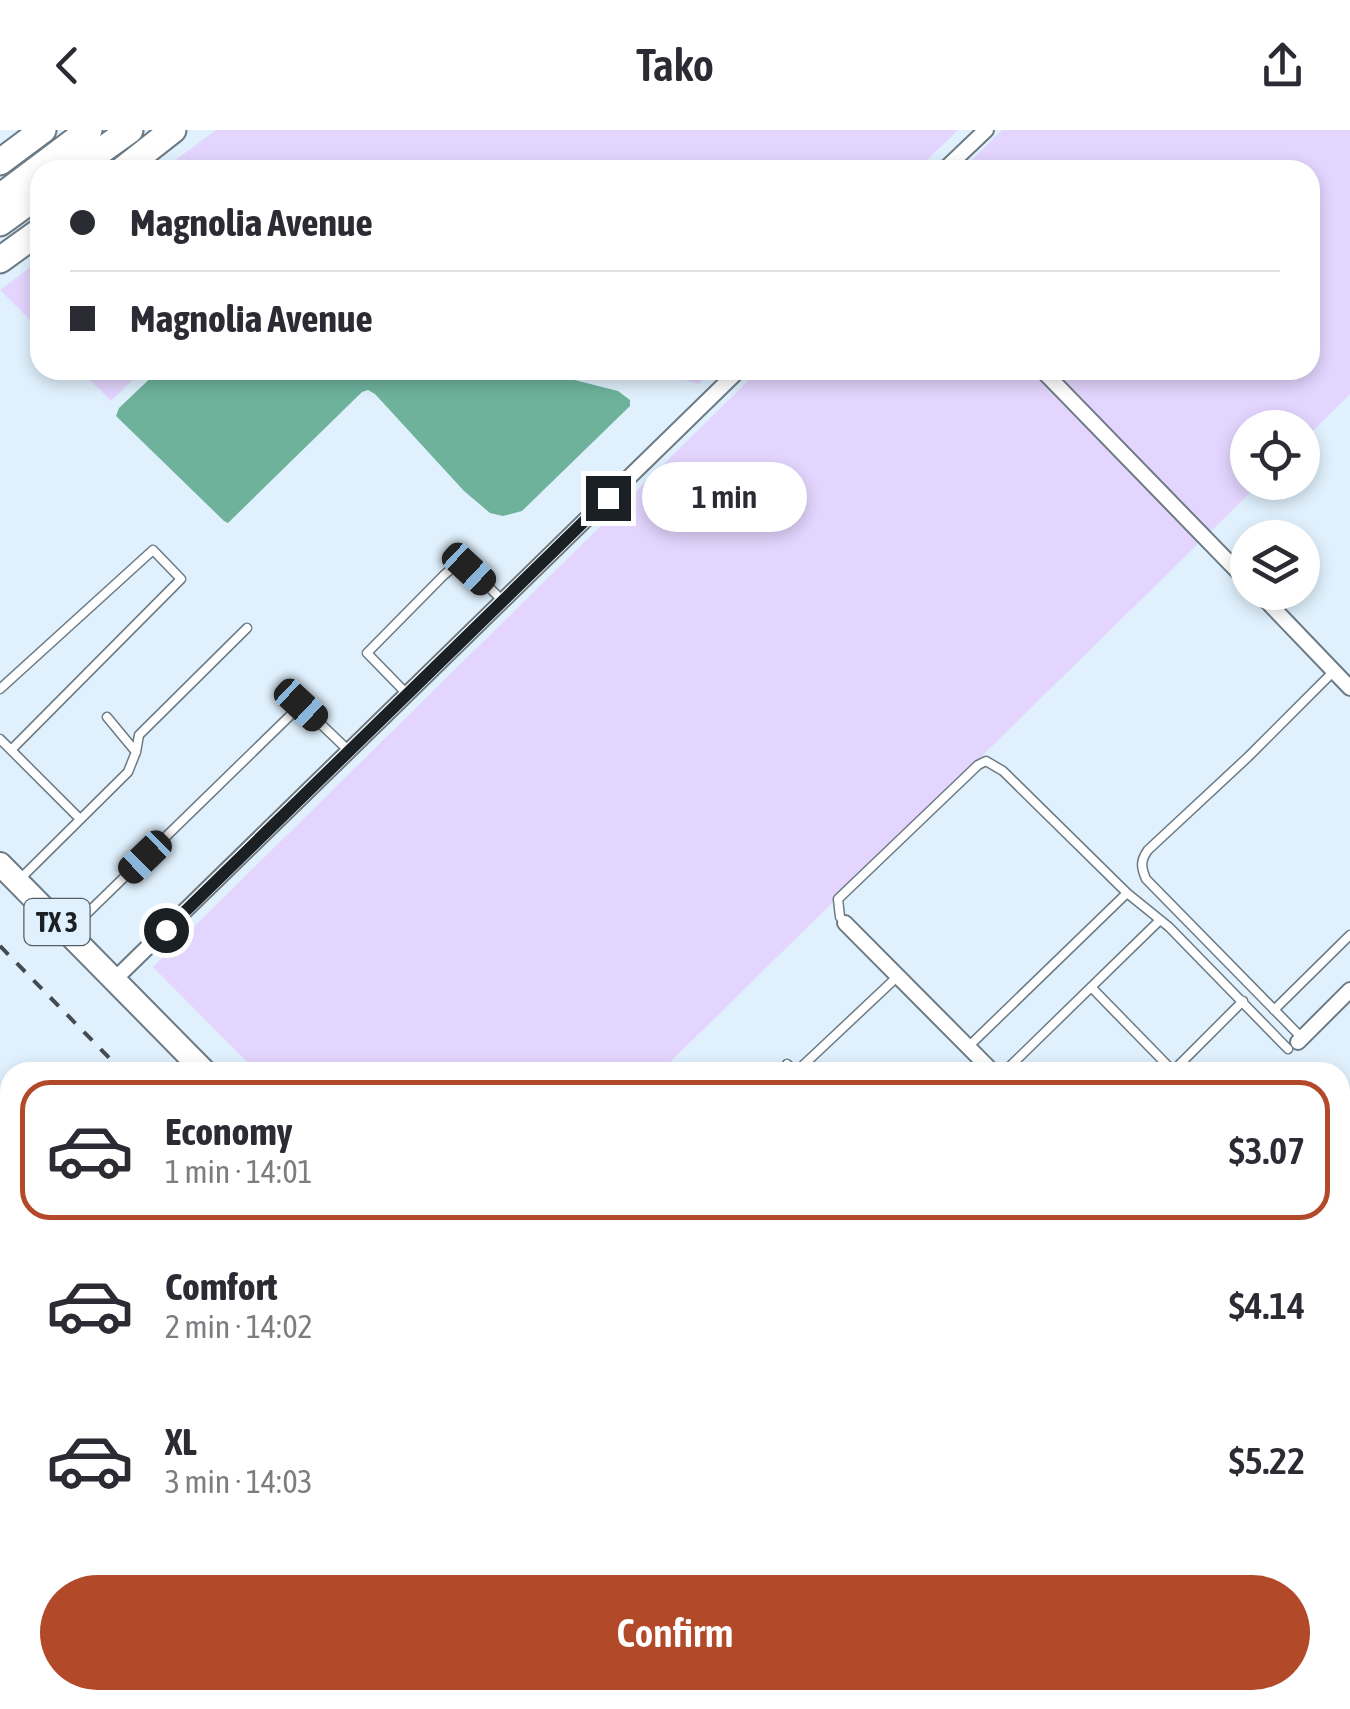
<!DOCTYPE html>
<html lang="en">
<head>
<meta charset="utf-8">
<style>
  :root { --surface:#fff; --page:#f7f7f7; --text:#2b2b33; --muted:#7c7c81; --line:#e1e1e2; --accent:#b24928 }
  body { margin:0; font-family:"Asap Condensed",sans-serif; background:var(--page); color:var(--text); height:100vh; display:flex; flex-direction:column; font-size:38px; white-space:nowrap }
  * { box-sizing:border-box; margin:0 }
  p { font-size:32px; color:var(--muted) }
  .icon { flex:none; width:55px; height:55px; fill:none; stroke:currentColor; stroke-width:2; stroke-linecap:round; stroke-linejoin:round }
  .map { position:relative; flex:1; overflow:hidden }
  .details { position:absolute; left:0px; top:932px; width:1350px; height:648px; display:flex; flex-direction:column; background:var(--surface); border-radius:30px 30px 0 0; box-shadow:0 5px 15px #0003 }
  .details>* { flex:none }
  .banner { position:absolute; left:30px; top:30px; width:1290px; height:220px; border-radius:30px; box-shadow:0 5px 15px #0003; display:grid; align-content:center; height:220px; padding:0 40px; background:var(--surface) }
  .fabs { position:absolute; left:1230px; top:280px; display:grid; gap:20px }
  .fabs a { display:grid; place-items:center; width:90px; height:90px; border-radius:50%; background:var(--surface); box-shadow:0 5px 15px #0003; font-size:50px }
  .end { position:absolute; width:45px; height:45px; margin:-22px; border:12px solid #1a2024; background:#fff; box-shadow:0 0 0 5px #fff }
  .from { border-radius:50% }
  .bubble { position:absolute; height:70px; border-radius:35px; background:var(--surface); box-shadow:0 5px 15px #0003; font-size:32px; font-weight:600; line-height:70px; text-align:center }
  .car { position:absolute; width:30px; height:60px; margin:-30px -15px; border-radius:12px; box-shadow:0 0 8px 2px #0007; background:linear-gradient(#222 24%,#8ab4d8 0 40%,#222 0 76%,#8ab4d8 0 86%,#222 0) }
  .banner b { display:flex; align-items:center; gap:35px; height:95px; font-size:38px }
  .banner b+b { border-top:2px solid var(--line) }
  .banner i { width:25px; height:25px; background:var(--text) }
  ul { padding:18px 0 0; list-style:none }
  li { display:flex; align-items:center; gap:30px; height:140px; margin:0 20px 15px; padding:0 20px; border:5px solid transparent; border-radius:30px }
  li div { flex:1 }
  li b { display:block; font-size:38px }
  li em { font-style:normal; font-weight:600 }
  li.selected { border-color:var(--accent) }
  li>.icon { width:90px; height:90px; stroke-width:1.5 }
  .button { display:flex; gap:20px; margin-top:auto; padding:20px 40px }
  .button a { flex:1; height:115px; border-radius:60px; background:var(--accent); color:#fff; font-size:40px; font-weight:600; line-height:115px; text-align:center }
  header { display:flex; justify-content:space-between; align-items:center; height:130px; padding:0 40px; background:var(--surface); font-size:45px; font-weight:600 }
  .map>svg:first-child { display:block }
  .green { fill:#e3d5fe }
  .water { fill:#6eb29c }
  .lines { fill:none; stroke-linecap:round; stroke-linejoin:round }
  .lane-casing { stroke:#6b7a84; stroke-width:11 }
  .street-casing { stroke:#6b7a84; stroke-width:18 }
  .primary-casing { stroke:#6b7a84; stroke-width:26 }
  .highway-casing { stroke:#6b7a84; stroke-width:29 }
  .lane { stroke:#fff; stroke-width:8 }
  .street { stroke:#fff; stroke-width:14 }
  .primary { stroke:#fff; stroke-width:22 }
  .highway { stroke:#fff; stroke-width:25 }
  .rail { stroke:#434b51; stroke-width:4; stroke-dasharray:12 12; stroke-linecap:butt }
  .route { stroke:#1a2024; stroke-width:12 }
  .labels { text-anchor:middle; stroke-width:8; stroke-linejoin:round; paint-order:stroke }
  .shield { fill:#e0f1fd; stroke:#555f65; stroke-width:2.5 }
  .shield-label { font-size:28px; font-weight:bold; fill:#1a2024 }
</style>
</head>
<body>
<header><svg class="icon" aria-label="back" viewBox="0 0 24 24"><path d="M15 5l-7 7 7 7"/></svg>Tako<svg class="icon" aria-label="share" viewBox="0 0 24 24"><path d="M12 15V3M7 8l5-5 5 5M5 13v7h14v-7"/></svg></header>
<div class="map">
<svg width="1350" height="1579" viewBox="0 0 1350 1579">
  <rect width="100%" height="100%" fill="#e0f1fd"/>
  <!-- green -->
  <path class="green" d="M216,0H958L917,40H162Z
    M1002,0H1350V264L1303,311L1302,298H1248V352L1260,353L660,942H257L153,837L759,240H1310V40H962Z
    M40,130V200L0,160Z
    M80,240H143L111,271Z
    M648,240H712L699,254Z"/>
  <!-- water -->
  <path class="water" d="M159,240H535L618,261L630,270V276L522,381L503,386L490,383L464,361L375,264L368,260L362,262L228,393L224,391L116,286L119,278Z"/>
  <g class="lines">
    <defs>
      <path id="lane" d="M0,559L153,420L181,449L11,620
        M407,564L367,523L444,445C449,441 453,436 459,436C471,436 493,462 502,470
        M107,587L136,622
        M0,609L80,689
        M18,751L128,642L136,622L139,605L247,498
        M1127,763L1169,797L1288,919
        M845,793L840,787L838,769L978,635L986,631L1003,641L1127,763L968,917
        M69,801L301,575L349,621
        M1092,858L1173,941
        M1274,880L1350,805
        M1302,908L1146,749C1141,737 1140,731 1148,720L1248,627L1334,541
        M787,934L795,942
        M796,942L898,846
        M1004,942L1160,790
        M1172,942L1243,871
        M1296,942L1299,940L1302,942
        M1340,978L1350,988
        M1340,1307L1350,1297
        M1340,1313L1350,1323"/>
      <path id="street" d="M944,40L986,0
        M1042,240L1248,452
        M1258,462L1350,558
        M845,793L993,942
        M113,851L739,240
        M1298,912L1350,860
        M1340,1176L1350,1166
        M1340,1376L1350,1386
        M1340,1465L1350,1455
        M0,1479L10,1489
        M87,1570L96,1579
        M1123,1570L1132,1579
        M927,1579L937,1570
        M1219,1579L1229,1570"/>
      <path id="primary" d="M0,734L205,942
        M810,1570L831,1579"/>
      <path id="highway" d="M0,32L43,0
        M74,40L130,0
        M122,40L173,0
        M0,67L89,0
        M0,93L40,64
        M0,130L40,101"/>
    </defs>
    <!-- lane casing -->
    <use href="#lane" class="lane-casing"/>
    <!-- street casing -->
    <use href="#street" class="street-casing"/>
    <!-- primary casing -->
    <use href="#primary" class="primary-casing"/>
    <!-- highway casing -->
    <use href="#highway" class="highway-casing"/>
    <!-- lane -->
    <use href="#lane" class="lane"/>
    <!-- street -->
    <use href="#street" class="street"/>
    <!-- primary -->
    <use href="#primary" class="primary"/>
    <!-- highway -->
    <use href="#highway" class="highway"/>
    <!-- rail -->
    <path class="rail" d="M0,816L123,942
      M734,1570L743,1579"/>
  </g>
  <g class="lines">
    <!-- route -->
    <path class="route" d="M166,800L608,368"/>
  </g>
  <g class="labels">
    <!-- shield labels -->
    <rect class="shield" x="24.5" y="769" width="65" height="46" rx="8"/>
    <g class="shield-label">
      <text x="57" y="802">TX 3</text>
    </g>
  </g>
</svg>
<div class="fabs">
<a><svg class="icon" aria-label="locate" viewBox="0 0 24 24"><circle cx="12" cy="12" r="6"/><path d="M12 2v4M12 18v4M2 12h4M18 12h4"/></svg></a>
<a><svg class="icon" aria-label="layers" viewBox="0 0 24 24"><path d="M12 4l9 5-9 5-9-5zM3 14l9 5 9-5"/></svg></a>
</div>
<i class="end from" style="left:166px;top:800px"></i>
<i class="end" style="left:608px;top:368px"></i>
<div class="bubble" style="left:642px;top:332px;width:165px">1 min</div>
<i class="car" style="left:469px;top:439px;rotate:133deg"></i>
<i class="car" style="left:301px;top:575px;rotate:133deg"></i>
<i class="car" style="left:145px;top:727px;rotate:226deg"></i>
<div class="banner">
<b><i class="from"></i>Magnolia Avenue</b>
<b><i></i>Magnolia Avenue</b>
</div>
<section class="details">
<ul>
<li class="selected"><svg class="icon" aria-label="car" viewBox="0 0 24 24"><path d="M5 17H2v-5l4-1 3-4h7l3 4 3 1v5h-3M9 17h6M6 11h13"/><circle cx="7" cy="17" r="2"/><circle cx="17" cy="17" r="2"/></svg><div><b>Economy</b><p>1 min · 14:01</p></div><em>$3.07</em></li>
<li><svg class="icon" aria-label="car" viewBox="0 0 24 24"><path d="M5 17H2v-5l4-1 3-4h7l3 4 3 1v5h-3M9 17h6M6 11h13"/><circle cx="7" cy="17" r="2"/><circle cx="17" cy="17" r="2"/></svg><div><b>Comfort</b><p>2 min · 14:02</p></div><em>$4.14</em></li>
<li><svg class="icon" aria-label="car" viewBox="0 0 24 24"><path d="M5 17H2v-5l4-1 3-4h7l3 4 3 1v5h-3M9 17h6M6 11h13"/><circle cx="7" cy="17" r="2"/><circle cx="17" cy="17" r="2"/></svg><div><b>XL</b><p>3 min · 14:03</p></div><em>$5.22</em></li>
</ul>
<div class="button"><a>Confirm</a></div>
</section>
</div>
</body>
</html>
